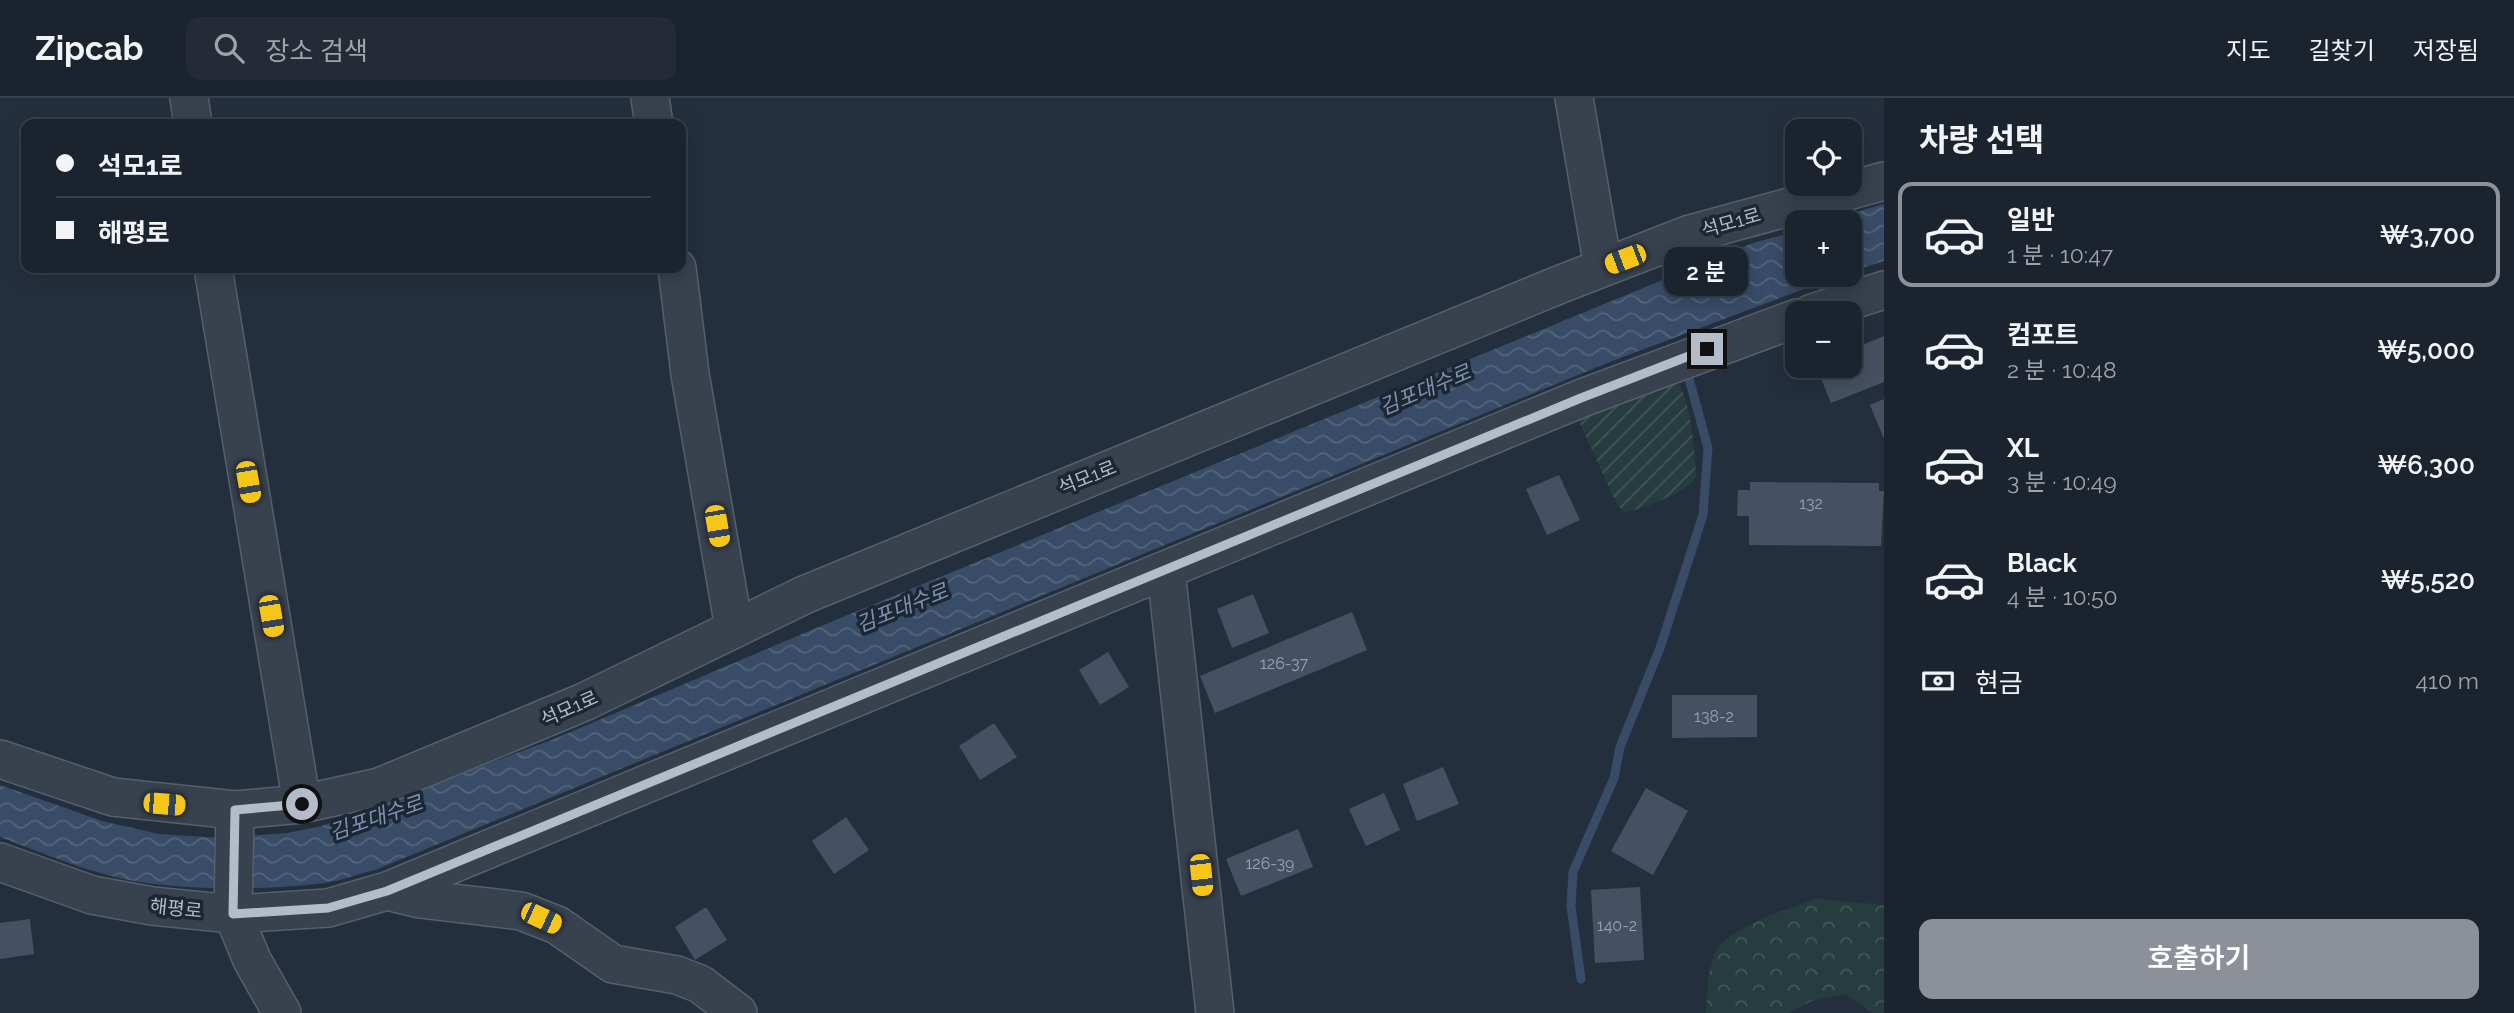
<!DOCTYPE html>
<html lang="ko">
<head>
<meta charset="utf-8">
<style>
  :root { --surface:#1b232e; --page:#242b36; --text:#f1f3f6; --muted:#a0a4aa; --line:#39404a; --accent:#8c9099 }
  body { margin:0; font-family:Raleway,"Noto Sans KR",sans-serif; background:var(--page); color:var(--text); height:100vh; display:flex; flex-direction:column; font-size:26px; white-space:nowrap }
  * { box-sizing:border-box; margin:0 }
  p { font-size:23px; color:var(--muted) }
  .icon { flex:none; width:38px; height:38px; fill:none; stroke:currentColor; stroke-width:2; stroke-linecap:round; stroke-linejoin:round }
  .map { position:relative; flex:1; overflow:hidden }
  .drawer { display:flex; flex-direction:column; background:var(--surface); width:630px }
  .drawer>* { flex:none }
  .banner { position:absolute; left:21px; top:21px; width:665px; height:154px; border-radius:14px; box-shadow:0 4px 18px #0003,0 0 0 2px var(--line); display:grid; align-content:center; height:154px; padding:0 35px; background:var(--surface) }
  .fabs { position:absolute; left:1785px; top:21px; display:grid; gap:14px }
  .fabs a { display:grid; place-items:center; width:77px; height:77px; border-radius:14px; background:var(--surface); box-shadow:0 4px 18px #0003,0 0 0 2px var(--line); font-size:35px }
  .end { position:absolute; width:32px; height:32px; margin:-16px; border:9px solid #b4bcc9; background:#111; box-shadow:0 0 0 4px #111 }
  .from { border-radius:50% }
  .bubble { position:absolute; height:49px; border-radius:14px; background:var(--surface); box-shadow:0 4px 18px #0003,0 0 0 2px var(--line); font-size:23px; font-weight:600; line-height:49px; text-align:center }
  .car { position:absolute; width:21px; height:42px; margin:-21px -10px; border-radius:9px; box-shadow:0 0 5px 2px #0007; background:linear-gradient(#f5c518 24%,#345 0 40%,#f5c518 0 76%,#345 0 86%,#f5c518 0) }
  .banner b { display:flex; align-items:center; gap:24px; height:66px; font-size:26px }
  .banner b+b { border-top:2px solid var(--line) }
  .banner i { width:18px; height:18px; background:var(--text) }
  ul { padding:0; list-style:none }
  li { display:flex; align-items:center; gap:21px; height:105px; margin:0 14px 10px; padding:0 21px; border:4px solid transparent; border-radius:14px }
  li div { flex:1 }
  li b { display:block; font-size:26px }
  li em { font-style:normal; font-weight:600 }
  li.current { border-color:var(--accent) }
  li>.icon { width:63px; height:63px; stroke-width:1.5 }
  h2 { padding:0 35px; font-size:32px; line-height:84px }
  .pay { display:flex; align-items:center; gap:18px; height:77px; padding:0 35px; font-size:26px }
  .pay p { margin-inline-start:auto }
  .cta { display:flex; gap:14px; margin-top:auto; padding:14px 35px }
  .cta a { flex:1; height:80px; border-radius:14px; background:var(--accent); color:#fff; font-size:28px; font-weight:600; line-height:80px; text-align:center }
  header { display:flex; align-items:center; gap:42px; box-sizing:border-box; height:98px; padding:0 35px; background:var(--surface); border-bottom:2px solid var(--line) }
  header strong { font-size:33px }
  nav { display:flex; gap:38px; margin-inline-start:auto; font-size:24px }
  .search { width:490px; height:63px; background:var(--page); display:flex; align-items:center; gap:18px; box-sizing:border-box; padding:0 24px; border-radius:14px; color:var(--muted); font-size:26px }
  main { display:flex; flex:1; min-height:0 }
  .map>svg:first-child { display:block }
  .forest { fill:url(#forest-crowns) }
  .garden { fill:url(#garden-furrows) }
  .water { fill:url(#water-waves) }
  .lines { fill:none; stroke-linecap:round; stroke-linejoin:round }
  .stream { stroke:#394c67; stroke-width:9 }
  .building { fill:#455162 }
  .minor-casing { stroke:#565f6c; stroke-width:40 }
  .minor { stroke:#38414e; stroke-width:37 }
  .route { stroke:#b4bcc9; stroke-width:9 }
  .labels { text-anchor:middle; stroke-width:7; stroke-linejoin:round; paint-order:stroke }
  .number-label { font-size:16px; fill:#98a1af }
  .street-label { font-size:19px; fill:#b4bcc9; stroke:#1d2633 }
  .water-label { font-size:21px; font-style:italic; fill:#7c92b1; stroke:#1d2633 }
</style>
</head>
<body>
<header>
<strong>Zipcab</strong>
<div class="search"><svg class="icon" aria-label="search" viewBox="0 0 24 24"><circle cx="10" cy="10" r="6"/><path d="M15 15l6 6"/></svg>장소 검색</div>
<nav><a>지도</a><a>길찾기</a><a>저장됨</a></nav>
</header>
<main>
<div class="map">
<svg width="1884" height="915" viewBox="0 0 1884 915">
  <defs>
    <pattern id="forest-crowns" width="20" height="18" patternUnits="userSpaceOnUse" patternTransform="scale(1.75)"><rect width="20" height="18" fill="#263c3f"/><path d="M2 6a3 3 0 1 1 6 0M12 15a3 3 0 1 1 6 0" fill="none" stroke="#435659"/></pattern>
    <pattern id="garden-furrows" width="10" height="10" patternUnits="userSpaceOnUse" patternTransform="scale(1.75)"><rect width="10" height="10" fill="#263c3f"/><path d="M-1 1l2-2M0 10L10 0M9 11l2-2" fill="none" stroke="#435659"/></pattern>
    <pattern id="water-waves" width="16" height="10" patternUnits="userSpaceOnUse" patternTransform="scale(1.75)"><rect width="16" height="10" fill="#394c67"/><path d="M0 5q4-4 8 0t8 0" fill="none" stroke="#53647b"/></pattern>
  </defs>
  <rect width="100%" height="100%" fill="#242f3e"/>
  <!-- forest -->
  <path class="forest" d="M1817,801L1884,807V915H1872L1845,896L1812,903L1789,915H1706C1707,896 1707,873 1715,855C1727,829 1790,810 1817,801Z"/>
  <!-- garden -->
  <path class="garden" d="M1674,282C1691,292 1695,359 1696,379C1689,393 1640,413 1624,414L1617,407L1577,319Z"/>
  <!-- water -->
  <path class="water" d="M1884,106V163L1850,174V124H1823Z
    M1797,133V177H1841L1607,265L375,772C358,776 341,783 323,785C265,793 167,793 111,778C73,768 37,753 0,739V687L102,723L159,736L220,740L287,735L322,728L554,641L833,523L1682,174L1753,145Z"/>
  <g class="lines">
    <!-- stream -->
    <path class="stream" d="M1581,881L1571,808L1573,774L1614,680L1620,649L1660,550L1703,417L1708,350L1688,277"/>
  </g>
  <!-- building -->
  <path class="building" d="M1884,238V284L1831,305L1816,268H1850V252Z
    M1884,301V341L1870,307Z
    M1559,377L1580,422L1547,437L1526,391Z
    M1750,384L1879,385V393H1884L1881,448L1749,447V418H1737L1738,392H1750Z
    M1253,496L1269,535L1232,550L1217,511Z
    M1352,514L1367,552L1215,615L1200,578Z
    M1108,554L1129,589L1100,607L1079,572Z
    M1672,597H1757V639L1672,640Z
    M994,625L1017,659L980,682L959,648Z
    M1443,669L1459,706L1417,723L1403,686Z
    M1646,690L1688,713L1653,777L1611,753Z
    M1384,695L1400,732L1366,748L1349,711Z
    M846,719L869,752L834,776L812,743Z
    M1298,731L1313,769L1241,798L1226,761Z
    M1640,789L1644,862L1595,865L1591,792Z
    M706,809L727,842L695,862L675,829Z
    M30,821L34,856L0,861V825Z"/>
  <g class="lines">
    <defs>
      <path id="minor" d="M189,0L193,26
        M650,0L654,26
        M1574,0L1603,169
        M213,170L302,706
        M677,170L690,276L734,530
        M1812,215L1884,192
        M1166,473L1215,915
        M0,661L113,699L235,712L302,706L379,689L584,604L804,497L1561,186L1690,136L1884,83
        M235,712L233,816L252,862L282,915
        M0,764L92,797L152,808L233,816L328,810L387,793L1582,300L1797,220
        M387,793L420,801L521,813L557,827L613,866L677,877L700,886L738,915"/>
    </defs>
    <!-- minor casing -->
    <use href="#minor" class="minor-casing"/>
    <!-- minor -->
    <use href="#minor" class="minor"/>
  </g>
  <g class="lines">
    <!-- route -->
    <path class="route" d="M302,706L235,712L233,816L328,810L387,793L1581,300L1707,251"/>
  </g>
  <g class="labels">
    <!-- number labels -->
    <g class="number-label">
      <text x="1811" y="411">132</text>
      <text x="1284" y="571">126-37</text>
      <text x="1714" y="624">138-2</text>
      <text x="1270" y="771">126-39</text>
      <text x="1617" y="833">140-2</text>
    </g>
    <!-- street labels -->
    <g class="street-label">
      <text transform="translate(1731 124) rotate(-16)" y="7">석모1로</text>
      <text transform="translate(1087 379) rotate(-22)" y="7">석모1로</text>
      <text transform="translate(569 610) rotate(-24)" y="7">석모1로</text>
      <text transform="translate(176 810) rotate(6)" y="7">해평로</text>
    </g>
    <!-- water labels -->
    <g class="water-label">
      <text transform="translate(1425 292) rotate(-23)" y="7">김포대수로</text>
      <text transform="translate(902 510) rotate(-22)" y="7">김포대수로</text>
      <text transform="translate(376 720) rotate(-19)" y="7">김포대수로</text>
    </g>
  </g>
</svg>
<div class="fabs">
<a><svg class="icon" aria-label="locate" viewBox="0 0 24 24"><circle cx="12" cy="12" r="6"/><path d="M12 2v4M12 18v4M2 12h4M18 12h4"/></svg></a>
<a>+</a>
<a>−</a>
</div>
<i class="end from" style="left:302px;top:706px"></i>
<i class="end" style="left:1707px;top:251px"></i>
<div class="bubble" style="left:1664px;top:149px;width:84px">2 분</div>
<i class="car" style="left:1625px;top:161px;rotate:249deg"></i>
<i class="car" style="left:248px;top:384px;rotate:170deg"></i>
<i class="car" style="left:717px;top:428px;rotate:170deg"></i>
<i class="car" style="left:271px;top:518px;rotate:170deg"></i>
<i class="car" style="left:164px;top:706px;rotate:95deg"></i>
<i class="car" style="left:1201px;top:777px;rotate:174deg"></i>
<i class="car" style="left:541px;top:820px;rotate:115deg"></i>
<div class="banner">
<b><i class="from"></i>석모1로</b>
<b><i></i>해평로</b>
</div>
</div>
<section class="drawer">
<h2>차량 선택</h2>
<ul>
<li class="current"><svg class="icon" aria-label="car" viewBox="0 0 24 24"><path d="M5 17H2v-5l4-1 3-4h7l3 4 3 1v5h-3M9 17h6M6 11h13"/><circle cx="7" cy="17" r="2"/><circle cx="17" cy="17" r="2"/></svg><div><b>일반</b><p>1 분 · 10:47</p></div><em>₩3,700</em></li>
<li><svg class="icon" aria-label="car" viewBox="0 0 24 24"><path d="M5 17H2v-5l4-1 3-4h7l3 4 3 1v5h-3M9 17h6M6 11h13"/><circle cx="7" cy="17" r="2"/><circle cx="17" cy="17" r="2"/></svg><div><b>컴포트</b><p>2 분 · 10:48</p></div><em>₩5,000</em></li>
<li><svg class="icon" aria-label="car" viewBox="0 0 24 24"><path d="M5 17H2v-5l4-1 3-4h7l3 4 3 1v5h-3M9 17h6M6 11h13"/><circle cx="7" cy="17" r="2"/><circle cx="17" cy="17" r="2"/></svg><div><b>XL</b><p>3 분 · 10:49</p></div><em>₩6,300</em></li>
<li><svg class="icon" aria-label="car" viewBox="0 0 24 24"><path d="M5 17H2v-5l4-1 3-4h7l3 4 3 1v5h-3M9 17h6M6 11h13"/><circle cx="7" cy="17" r="2"/><circle cx="17" cy="17" r="2"/></svg><div><b>Black</b><p>4 분 · 10:50</p></div><em>₩5,520</em></li>
</ul>
<div class="pay"><svg class="icon" aria-label="cash" viewBox="0 0 24 24"><path d="M3 7h18v10H3z"/><circle cx="12" cy="12" r="2"/></svg>현금<p>410 m</p></div>
<div class="cta"><a>호출하기</a></div>
</section>
</main>
</body>
</html>
